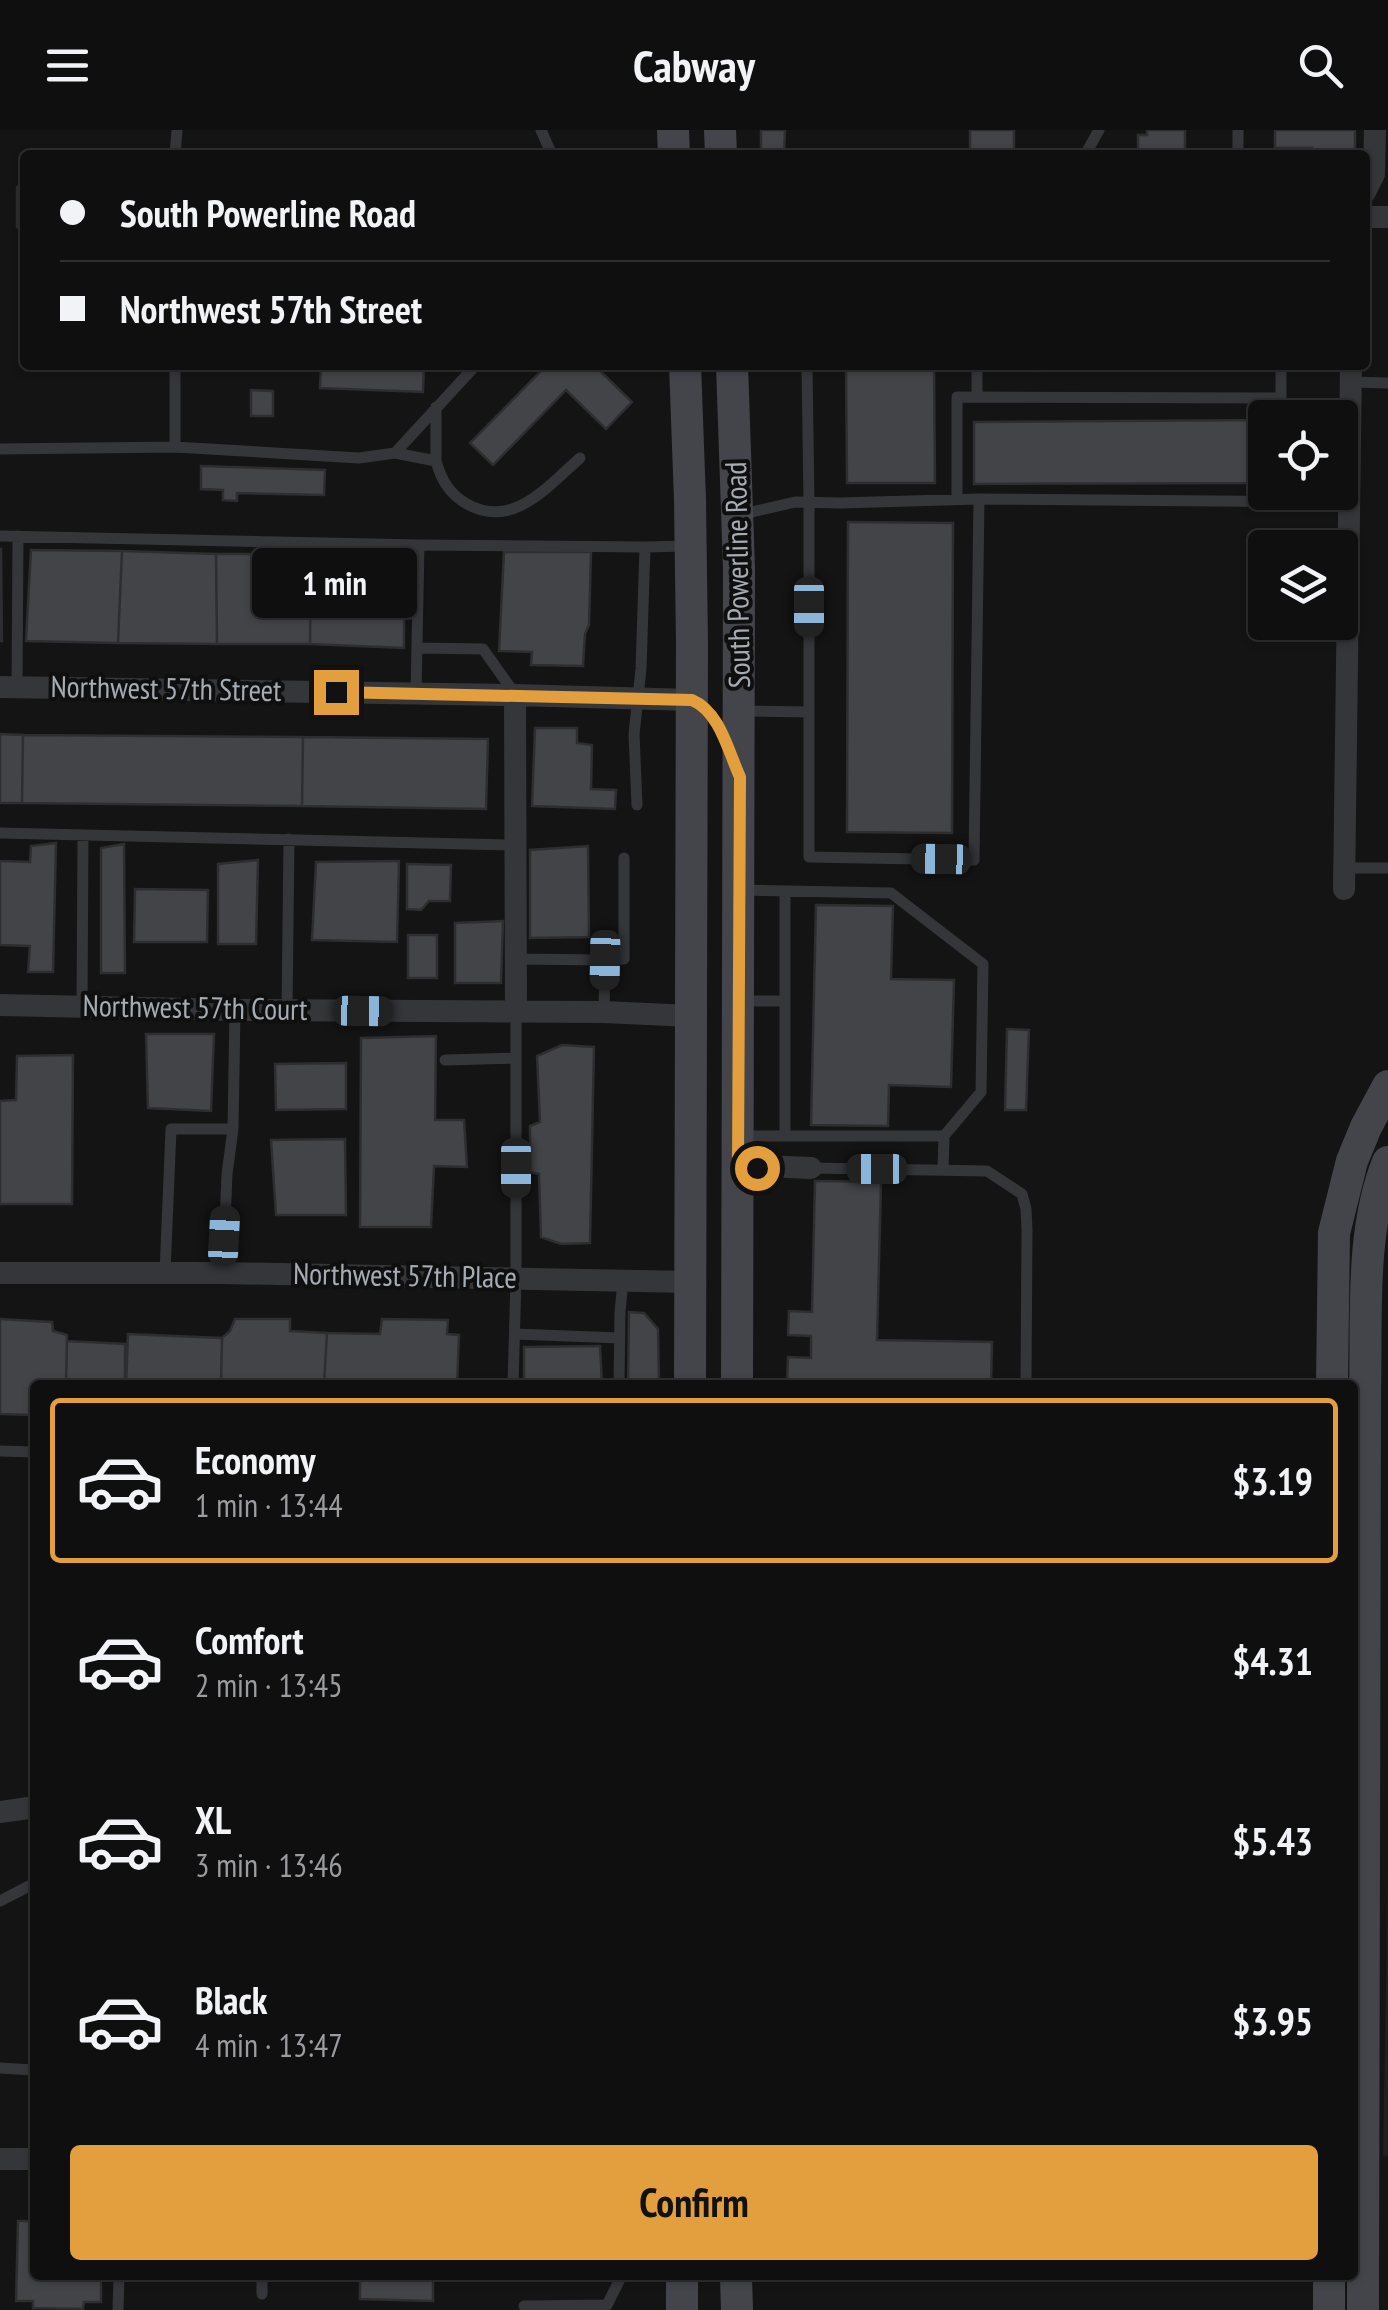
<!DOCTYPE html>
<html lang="en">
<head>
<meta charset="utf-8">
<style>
  :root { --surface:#0f0f10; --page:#1d1d1e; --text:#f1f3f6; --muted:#9b9c9f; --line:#2f2f30; --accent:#e39f3e }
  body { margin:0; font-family:"PT Sans Narrow",sans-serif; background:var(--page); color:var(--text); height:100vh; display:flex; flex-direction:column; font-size:38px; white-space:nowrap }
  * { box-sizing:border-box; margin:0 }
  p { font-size:32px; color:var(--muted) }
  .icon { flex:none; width:55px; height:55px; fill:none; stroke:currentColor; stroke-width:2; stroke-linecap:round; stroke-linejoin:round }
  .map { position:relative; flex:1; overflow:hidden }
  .sheet { position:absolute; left:30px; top:1250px; width:1328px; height:900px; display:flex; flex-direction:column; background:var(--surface); border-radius:10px; box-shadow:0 2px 8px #0004,0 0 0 2px var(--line) }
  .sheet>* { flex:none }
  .guide { position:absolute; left:20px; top:20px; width:1350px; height:220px; border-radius:10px; box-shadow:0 2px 8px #0004,0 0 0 2px var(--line); display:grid; align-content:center; height:220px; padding:0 40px; background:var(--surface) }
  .fabs { position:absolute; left:1248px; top:270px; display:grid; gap:20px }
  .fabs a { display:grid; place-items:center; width:110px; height:110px; border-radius:10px; background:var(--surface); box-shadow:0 2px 8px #0004,0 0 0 2px var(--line); font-size:50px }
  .end { position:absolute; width:45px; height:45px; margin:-22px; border:12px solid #e39f3e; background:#111; box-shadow:0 0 0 5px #111 }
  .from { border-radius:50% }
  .bubble { position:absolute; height:70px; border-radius:10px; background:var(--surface); box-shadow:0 2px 8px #0004,0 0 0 2px var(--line); font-size:32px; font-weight:700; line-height:70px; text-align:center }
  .car { position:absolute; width:30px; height:60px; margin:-30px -15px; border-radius:12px; box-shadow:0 0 8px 2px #0007; background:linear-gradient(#222 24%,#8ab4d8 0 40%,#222 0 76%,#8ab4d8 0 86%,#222 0) }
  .guide b { display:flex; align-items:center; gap:35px; height:95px; font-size:38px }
  .guide b+b { border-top:2px solid var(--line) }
  .guide i { width:25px; height:25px; background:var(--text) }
  ul { padding:18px 0 0; list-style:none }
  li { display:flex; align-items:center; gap:30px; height:165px; margin:0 20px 15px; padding:0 20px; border:5px solid transparent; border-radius:10px }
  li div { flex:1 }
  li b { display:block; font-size:38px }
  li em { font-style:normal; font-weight:700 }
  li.selected { border-color:var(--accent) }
  li>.icon { width:90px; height:90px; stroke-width:1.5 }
  .primary-button { display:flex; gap:20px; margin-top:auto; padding:20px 40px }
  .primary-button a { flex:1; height:115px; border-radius:10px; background:var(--accent); color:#111; font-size:40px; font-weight:700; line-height:115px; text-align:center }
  header { display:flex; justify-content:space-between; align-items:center; height:130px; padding:0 40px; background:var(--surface); font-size:45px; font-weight:700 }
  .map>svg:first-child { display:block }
  .built { fill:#202022 }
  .building { fill:#434448; stroke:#2e2e31; stroke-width:2.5 }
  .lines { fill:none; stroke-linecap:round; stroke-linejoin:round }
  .lane { stroke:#35363a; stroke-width:11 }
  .street { stroke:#35363a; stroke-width:22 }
  .secondary { stroke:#43454a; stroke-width:32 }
  .route { stroke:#e39f3e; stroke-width:12 }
  .labels { text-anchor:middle; stroke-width:8; stroke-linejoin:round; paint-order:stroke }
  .street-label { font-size:30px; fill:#a6acb4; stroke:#0f0f10 }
</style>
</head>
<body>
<header><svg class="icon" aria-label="menu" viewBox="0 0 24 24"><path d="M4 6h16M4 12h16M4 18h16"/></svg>Cabway<svg class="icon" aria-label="search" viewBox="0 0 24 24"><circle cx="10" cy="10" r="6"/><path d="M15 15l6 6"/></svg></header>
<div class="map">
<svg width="1388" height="2180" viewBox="0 0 1388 2180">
  <rect width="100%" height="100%" fill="#141415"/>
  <!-- built -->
  <path class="built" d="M1388,1742V2027L1383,2025Z"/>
  <!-- building -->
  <path class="building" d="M761,0H785L784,25H761Z
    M970,0H1014V25H970Z
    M1147,0H1185V25H1138V5H1147Z
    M1275,0H1355V25H1312V18H1275Z
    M17,57H25V97H17Z
    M321,235H424L423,262L320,258Z
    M541,235H594L632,272L606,299L566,260L493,335L470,313L544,238Z
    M846,235H934L935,353H847Z
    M1031,235H1270V238L1032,241Z
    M251,260L273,261V286H251Z
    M1265,290V353L974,354V292Z
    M201,336L325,340L324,365L237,363V371L223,370V360L201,359Z
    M848,392L953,393L952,703L847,702Z
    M0,419H1L2,511H0Z
    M31,420L122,421L118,513L26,511Z
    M122,421L216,424L217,514L118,513Z
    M404,422V518L310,514L311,424Z
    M504,422H591L589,495L585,504L583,536L531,535L532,522L499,521Z
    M216,424H311L310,514H217Z
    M535,598H577V613L592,615L591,659L616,660L615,679L532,676Z
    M0,604L23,605L22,673H0Z
    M23,605L303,607L302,676L22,673Z
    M303,607L488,609L486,679L302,676Z
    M56,713L53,842H28L30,816L0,815V731L30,732L31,716Z
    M124,714L125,843H101V718Z
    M588,716L589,807L530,808V720Z
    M258,730L256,814H218V734Z
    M399,731L397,812L312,810L316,732Z
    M407,734L451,735L450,771H429L421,780L407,779Z
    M135,759L208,760L207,812H134Z
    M816,775L893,776L891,849L954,850L951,957L889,955L888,996L811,995Z
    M503,791L501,853H455V793Z
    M408,805H437V848H408Z
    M1007,899L1029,900L1026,980H1005Z
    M146,904H214L211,981L148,978Z
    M436,906L435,990H464L467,1037L434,1036L431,1097H360L361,908Z
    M562,915L594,917L590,1113L561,1114L541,1107L539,1044L530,1042V996L540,992L537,926Z
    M73,925L72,1074H0V971L16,970L17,926Z
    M346,933V979L276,980L275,934Z
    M345,1009L346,1085H276L271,1010Z
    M815,1051L881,1052L877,1210L992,1212L991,1255H787L788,1227L811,1228V1206L788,1205L789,1181L812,1182Z
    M629,1182L644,1183L658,1199L659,1255H628Z
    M0,1189L52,1192L53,1201L67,1205L66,1255H35V1285L0,1284Z
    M235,1189H290V1201L327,1203L324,1255H221L222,1208L230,1201Z
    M382,1189L448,1190L447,1204L459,1205L457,1255H324L327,1203L380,1204Z
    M128,1204L222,1208L221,1255H126Z
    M67,1211L125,1214V1255H66Z
    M600,1216L602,1254L524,1252V1217Z
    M18,2091H35V2145H101V2172H84L83,2179L33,2178V2171H16Z
    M360,2145H433V2171L360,2169Z"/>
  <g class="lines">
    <!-- lane -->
    <path class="lane" d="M541,0L552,25
      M1238,0V25
      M175,25L177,0
      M1085,25L1099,0
      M977,235V267
      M1351,252L1388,253
      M1281,288V235
      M175,317L359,328L395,323L476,235
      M0,319L175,317V235
      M395,323L436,331V277
      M436,331C441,349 449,364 467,374C513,400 548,356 580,328
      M957,369V267L1281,268
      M979,369L1349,372
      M743,384L795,372L840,373L979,369L974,730L809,727V372L807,235
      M0,406L419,415L645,417
      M417,518L483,519L515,564
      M17,557L18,406
      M416,563L419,415
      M743,581L809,582
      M637,675L634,604L641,539L645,417L687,416
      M0,703L515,715
      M1344,738H1388
      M741,760L891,763L983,834L981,962L944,1006L943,1040
      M516,829L605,830L604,882
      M605,830L624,829V728
      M739,871H785
      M82,877L83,705
      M287,880L289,709
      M445,930L515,928
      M743,1006H944
      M785,1006V761
      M811,1038L987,1041L1022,1064L1026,1079L1027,1100L1026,1255
      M165,1143L171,999H233L235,880
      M223,1143L227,1044L233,999
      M515,1204L619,1208
      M513,1255L516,1148V883
      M619,1255L620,1182L623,1151
      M0,1321L35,1322
      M0,1771L35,1753
      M0,1938L33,1940L35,1949
      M262,2164V2145
      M524,2176L607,2175L622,2145
      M118,2180L119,2145"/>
    <!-- street -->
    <path class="street" d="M1365,62L1374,44L1375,0
      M1365,87H1388
      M0,557L515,565L692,570
      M515,565L516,883
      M1344,759L1351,235
      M0,875L235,880L604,882L691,886
      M738,1035L811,1038
      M0,1143H223L690,1152
      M0,1682L35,1677
      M0,2029H35"/>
    <!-- secondary -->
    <path class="secondary" d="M673,0L674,25
      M720,0L721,25
      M685,235L690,370L692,514L690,1255
      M732,235L739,439L737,1255
      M1332,1255L1334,1103L1352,1031L1366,997L1388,956
      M736,2145L737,2180
      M682,2180V2145
      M1329,2180V2145
      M1363,2180L1365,1260C1367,1187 1360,1101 1388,1032"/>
  </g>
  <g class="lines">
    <!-- route -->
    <path class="route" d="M336,562L692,570C720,582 728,621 740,647L738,1035L757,1038"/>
  </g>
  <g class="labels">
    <!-- street labels -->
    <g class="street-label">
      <text transform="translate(738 445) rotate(-91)" y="10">South Powerline Road</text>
      <text transform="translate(166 559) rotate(1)" y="10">Northwest 57th Street</text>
      <text transform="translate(195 878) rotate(1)" y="10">Northwest 57th Court</text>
      <text transform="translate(405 1146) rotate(1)" y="10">Northwest 57th Place</text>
    </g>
  </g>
</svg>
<div class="fabs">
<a><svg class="icon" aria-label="locate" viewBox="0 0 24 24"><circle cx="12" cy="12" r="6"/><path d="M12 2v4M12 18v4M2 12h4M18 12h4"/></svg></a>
<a><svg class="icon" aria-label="layers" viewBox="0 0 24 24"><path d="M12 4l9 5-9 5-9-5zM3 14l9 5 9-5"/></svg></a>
</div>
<i class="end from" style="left:757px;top:1038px"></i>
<i class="end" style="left:336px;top:562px"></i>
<div class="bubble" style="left:252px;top:418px;width:165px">1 min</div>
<i class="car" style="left:809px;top:477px;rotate:180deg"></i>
<i class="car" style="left:941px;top:729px;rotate:271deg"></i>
<i class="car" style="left:605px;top:830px;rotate:181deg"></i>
<i class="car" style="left:363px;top:881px;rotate:91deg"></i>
<i class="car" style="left:516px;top:1038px;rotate:180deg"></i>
<i class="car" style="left:877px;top:1039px;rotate:270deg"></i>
<i class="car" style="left:224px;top:1106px;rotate:3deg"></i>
<div class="guide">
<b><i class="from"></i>South Powerline Road</b>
<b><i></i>Northwest 57th Street</b>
</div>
<section class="sheet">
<ul>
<li class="selected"><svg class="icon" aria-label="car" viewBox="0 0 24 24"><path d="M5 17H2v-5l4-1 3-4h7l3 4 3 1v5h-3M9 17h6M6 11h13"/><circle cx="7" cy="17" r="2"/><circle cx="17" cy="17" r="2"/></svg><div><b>Economy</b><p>1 min · 13:44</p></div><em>$3.19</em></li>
<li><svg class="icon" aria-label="car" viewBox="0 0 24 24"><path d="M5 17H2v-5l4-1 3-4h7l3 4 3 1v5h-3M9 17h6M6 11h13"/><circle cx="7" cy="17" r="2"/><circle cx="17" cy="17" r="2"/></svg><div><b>Comfort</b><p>2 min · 13:45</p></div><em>$4.31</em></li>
<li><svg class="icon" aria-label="car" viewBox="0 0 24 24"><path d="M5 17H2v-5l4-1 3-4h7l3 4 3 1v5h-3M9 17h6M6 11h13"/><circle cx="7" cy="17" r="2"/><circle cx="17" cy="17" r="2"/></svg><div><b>XL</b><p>3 min · 13:46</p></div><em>$5.43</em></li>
<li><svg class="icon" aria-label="car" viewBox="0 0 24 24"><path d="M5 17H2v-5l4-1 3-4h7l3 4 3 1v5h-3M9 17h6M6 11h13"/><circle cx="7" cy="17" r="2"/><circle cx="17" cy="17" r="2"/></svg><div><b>Black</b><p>4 min · 13:47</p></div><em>$3.95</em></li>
</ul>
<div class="primary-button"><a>Confirm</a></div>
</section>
</div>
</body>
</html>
